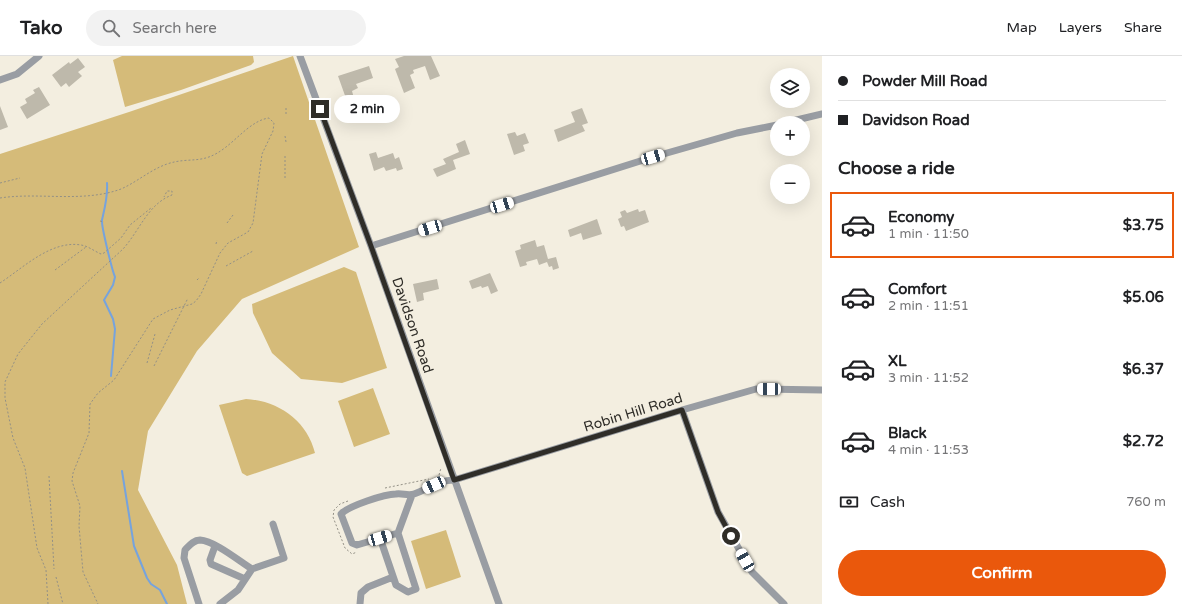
<!DOCTYPE html>
<html lang="en">
<head>
<meta charset="utf-8">
<style>
  :root { --surface:#fff; --page:#f2f2f2; --text:#202124; --muted:#757577; --line:#e0e0e0; --accent:#ea580c }
  body { margin:0; font-family:"Varela Round",sans-serif; background:var(--page); color:var(--text); height:100vh; display:flex; flex-direction:column; font-size:15px; white-space:nowrap }
  * { box-sizing:border-box; margin:0 }
  p { font-size:13px; color:var(--muted) }
  .icon { flex:none; width:22px; height:22px; fill:none; stroke:currentColor; stroke-width:2; stroke-linecap:round; stroke-linejoin:round }
  .map { position:relative; flex:1; overflow:hidden }
  .side { display:flex; flex-direction:column; background:var(--surface); width:360px }
  .side>* { flex:none }
  .top-card { display:grid; align-content:center; height:88px; padding:0 16px; background:var(--surface) }
  .fabs { position:absolute; left:770px; top:12px; display:grid; gap:8px }
  .fabs a { display:grid; place-items:center; width:40px; height:40px; border-radius:50%; background:var(--surface); box-shadow:0 4px 16px #0002; font-size:20px }
  .end { position:absolute; width:18px; height:18px; margin:-9px; border:5px solid #2f2d28; background:#fff; box-shadow:0 0 0 2px #fff }
  .from { border-radius:50% }
  .bubble { position:absolute; height:28px; border-radius:14px; background:var(--surface); box-shadow:0 4px 16px #0002; font-size:13px; font-weight:800; line-height:28px; text-align:center }
  .car { position:absolute; width:12px; height:24px; margin:-12px -6px; border-radius:5px; box-shadow:0 0 3px 1px #0007; background:linear-gradient(#fff 24%,#345 0 40%,#fff 0 76%,#345 0 86%,#fff 0) }
  .top-card b { display:flex; align-items:center; gap:14px; height:38px; font-size:15px }
  .top-card b+b { border-top:1px solid var(--line) }
  .top-card i { width:10px; height:10px; background:var(--text) }
  ul { padding:0; list-style:none }
  li { display:flex; align-items:center; gap:12px; height:66px; margin:0 8px 6px; padding:0 8px; border:2px solid transparent; border-radius:0px }
  li div { flex:1 }
  li b { display:block; font-size:15px }
  li em { font-style:normal; font-weight:800 }
  li.active { border-color:var(--accent) }
  li>.icon { width:36px; height:36px; stroke-width:1.5 }
  h2 { padding:0 16px; font-size:18px; line-height:48px }
  .pay { display:flex; align-items:center; gap:10px; height:44px; padding:0 16px; font-size:15px }
  .pay p { margin-inline-start:auto }
  .action { display:flex; gap:8px; margin-top:auto; padding:8px 16px }
  .action a { flex:1; height:46px; border-radius:24px; background:var(--accent); color:#fff; font-size:16px; font-weight:800; line-height:46px; text-align:center }
  header { display:flex; align-items:center; gap:24px; box-sizing:border-box; height:56px; padding:0 20px; background:var(--surface); border-bottom:1px solid var(--line) }
  header strong { font-size:19px }
  nav { display:flex; gap:22px; margin-inline-start:auto; font-size:14px }
  .search { width:280px; height:36px; background:var(--page); display:flex; align-items:center; gap:10px; box-sizing:border-box; padding:0 14px; border-radius:22px; color:var(--muted); font-size:15px }
  main { display:flex; flex:1; min-height:0 }
  .map>svg:first-child { display:block }
  .green { fill:#d5bb79 }
  .lines { fill:none; stroke-linecap:round; stroke-linejoin:round }
  .stream { stroke:#76a3dd; stroke-width:2 }
  .building { fill:#beb9ab }
  .path { stroke:#939086; stroke-width:1; stroke-dasharray:2 2; stroke-linecap:butt }
  .minor { stroke:#999da3; stroke-width:7 }
  .route { stroke:#2f2d28; stroke-width:5 }
  .labels { text-anchor:middle; stroke-width:3; stroke-linejoin:round; paint-order:stroke }
  .street-label { font-size:14px; fill:#2f2d28; stroke:#f3eee0 }
</style>
</head>
<body>
<header>
<strong>Tako</strong>
<div class="search"><svg class="icon" aria-label="search" viewBox="0 0 24 24"><circle cx="10" cy="10" r="6"/><path d="M15 15l6 6"/></svg>Search here</div>
<nav><a>Map</a><a>Layers</a><a>Share</a></nav>
</header>
<main>
<div class="map">
<svg width="822" height="548" viewBox="0 0 822 548">
  <rect width="100%" height="100%" fill="#f3eee0"/>
  <!-- green -->
  <path class="green" d="M122,0H253L254,6L251,9L181,34L125,51L113,4Z
    M293,0L359,191L242,243L197,295L148,375L138,434L177,509L187,548H0V98L129,56Z
    M344,211L356,216L387,312L342,327L301,323L272,297L253,257L252,248Z
    M373,332L390,378L354,391L338,345Z
    M246,343C279,345 307,365 315,397L247,420L242,417L219,349Z
    M446,474L461,521L426,533L411,485Z"/>
  <g class="lines">
    <!-- stream -->
    <path class="stream" d="M107,127C108,140 105,151 102,164C101,169 112,214 115,221L113,229L104,244L113,263L115,273L111,320
      M122,415L134,490L147,522L151,528L160,534L167,548"/>
  </g>
  <!-- building -->
  <path class="building" d="M404,0H431L440,20L430,24L425,10L413,14L414,17L410,19L415,32L404,37L395,13L399,11L395,3Z
    M78,2L85,11L78,16L82,20L69,31L66,27L61,31L52,19L69,6L70,8Z
    M369,10L373,22L356,28L358,32L352,35L355,46L348,48L338,20Z
    M39,31L50,49L27,63L20,51L27,47L25,43L35,37L33,34Z
    M0,50L8,71L0,74Z
    M582,52L588,67L582,69L585,75L558,86L554,74L575,66L571,56Z
    M515,76L517,80L525,77L529,87L523,89L525,95L514,99L507,78Z
    M465,84L470,98L453,104L456,113L437,121L433,113L446,108L443,103L459,96L456,88Z
    M376,96L378,102L393,97L395,103L399,101L403,113L397,115L396,112L386,115L384,111L374,115L369,98Z
    M638,153L639,156L645,154L649,166L626,175L624,170L621,171L618,163L622,161L620,156L625,154L627,157Z
    M597,163L602,178L583,184L581,177L570,181L568,174Z
    M535,184L537,191L544,189L548,203L556,201L559,212L553,214L552,210L549,211L547,206L539,209L537,203L526,206L527,209L520,211L515,195L521,193L520,189Z
    M490,217L498,235L491,238L488,230L482,232L481,230L472,233L469,225Z
    M437,223L439,233L423,237L424,244L417,246L413,228Z"/>
  <g class="lines">
    <!-- path -->
    <path class="path" d="M286,58V51
      M285,80L286,86
      M285,122V99
      M0,127L20,122
      M0,142C39,136 83,147 121,133C137,126 150,114 167,108C191,100 202,110 226,91C239,81 253,64 269,62L274,67L273,75L262,98L253,167L248,176L228,187L220,197L201,238L196,245L192,248L170,254L153,263L114,324L98,337L90,348L89,377L73,417L72,425L80,450L79,470L83,516L98,548
      M100,165L104,166
      M227,167L233,159
      M216,188L217,184
      M226,210L253,195
      M55,214L86,191
      M197,224L199,222
      M0,227C23,212 51,184 81,189C88,190 94,195 101,198L104,197L121,182L130,169L151,152
      M147,307L155,278
      M154,310L188,242
      M439,419L441,412
      M49,420L54,513
      M385,432L429,423
      M348,445L340,448L334,454L333,461L345,492L352,498L357,496
      M56,521L63,548
      M48,548L46,514L37,492L25,412L13,382L5,342V326L18,298L42,268L123,193C140,174 148,148 172,139V135H167L164,141"/>
    <!-- minor -->
    <path class="minor" d="M300,0L371,190L499,548
      M0,24L17,18L39,0
      M784,67L822,58
      M371,190L653,101L737,77L777,69
      M682,354L718,456L752,516L784,548
      M412,439L398,477L357,489L352,487L341,458C348,450 385,438 396,438C402,437 408,440 414,438C428,433 439,424 454,424L682,354L756,333L822,334
      M380,482L396,529L408,536L416,533L398,477
      M215,490L210,504L211,508L245,523
      M199,548L184,502L185,494C189,490 193,484 200,484C215,485 239,505 252,513
      M220,548L238,534L252,513L284,502L273,468
      M360,548L361,537L368,531L393,521"/>
  </g>
  <g class="lines">
    <!-- route -->
    <path class="route" d="M320,53L371,190L454,424L682,354L718,456L731,480"/>
  </g>
  <g class="labels">
    <!-- street labels -->
    <g class="street-label">
      <text transform="translate(413 269) rotate(71)" y="5">Davidson Road</text>
      <text transform="translate(633 356) rotate(-17)" y="5">Robin Hill Road</text>
    </g>
  </g>
</svg>
<div class="fabs">
<a><svg class="icon" aria-label="layers" viewBox="0 0 24 24"><path d="M12 4l9 5-9 5-9-5zM3 14l9 5 9-5"/></svg></a>
<a>+</a>
<a>−</a>
</div>
<i class="end from" style="left:731px;top:480px"></i>
<i class="end" style="left:320px;top:53px"></i>
<div class="bubble" style="left:334px;top:39px;width:66px">2 min</div>
<i class="car" style="left:653px;top:101px;rotate:74deg"></i>
<i class="car" style="left:502px;top:149px;rotate:73deg"></i>
<i class="car" style="left:430px;top:172px;rotate:253deg"></i>
<i class="car" style="left:769px;top:333px;rotate:271deg"></i>
<i class="car" style="left:434px;top:429px;rotate:246deg"></i>
<i class="car" style="left:380px;top:482px;rotate:74deg"></i>
<i class="car" style="left:745px;top:504px;rotate:330deg"></i>
</div>
<section class="side">
<div class="top-card">
<b><i class="from"></i>Powder Mill Road</b>
<b><i></i>Davidson Road</b>
</div>
<h2>Choose a ride</h2>
<ul>
<li class="active"><svg class="icon" aria-label="car" viewBox="0 0 24 24"><path d="M5 17H2v-5l4-1 3-4h7l3 4 3 1v5h-3M9 17h6M6 11h13"/><circle cx="7" cy="17" r="2"/><circle cx="17" cy="17" r="2"/></svg><div><b>Economy</b><p>1 min · 11:50</p></div><em>$3.75</em></li>
<li><svg class="icon" aria-label="car" viewBox="0 0 24 24"><path d="M5 17H2v-5l4-1 3-4h7l3 4 3 1v5h-3M9 17h6M6 11h13"/><circle cx="7" cy="17" r="2"/><circle cx="17" cy="17" r="2"/></svg><div><b>Comfort</b><p>2 min · 11:51</p></div><em>$5.06</em></li>
<li><svg class="icon" aria-label="car" viewBox="0 0 24 24"><path d="M5 17H2v-5l4-1 3-4h7l3 4 3 1v5h-3M9 17h6M6 11h13"/><circle cx="7" cy="17" r="2"/><circle cx="17" cy="17" r="2"/></svg><div><b>XL</b><p>3 min · 11:52</p></div><em>$6.37</em></li>
<li><svg class="icon" aria-label="car" viewBox="0 0 24 24"><path d="M5 17H2v-5l4-1 3-4h7l3 4 3 1v5h-3M9 17h6M6 11h13"/><circle cx="7" cy="17" r="2"/><circle cx="17" cy="17" r="2"/></svg><div><b>Black</b><p>4 min · 11:53</p></div><em>$2.72</em></li>
</ul>
<div class="pay"><svg class="icon" aria-label="cash" viewBox="0 0 24 24"><path d="M3 7h18v10H3z"/><circle cx="12" cy="12" r="2"/></svg>Cash<p>760 m</p></div>
<div class="action"><a>Confirm</a></div>
</section>
</main>
</body>
</html>
